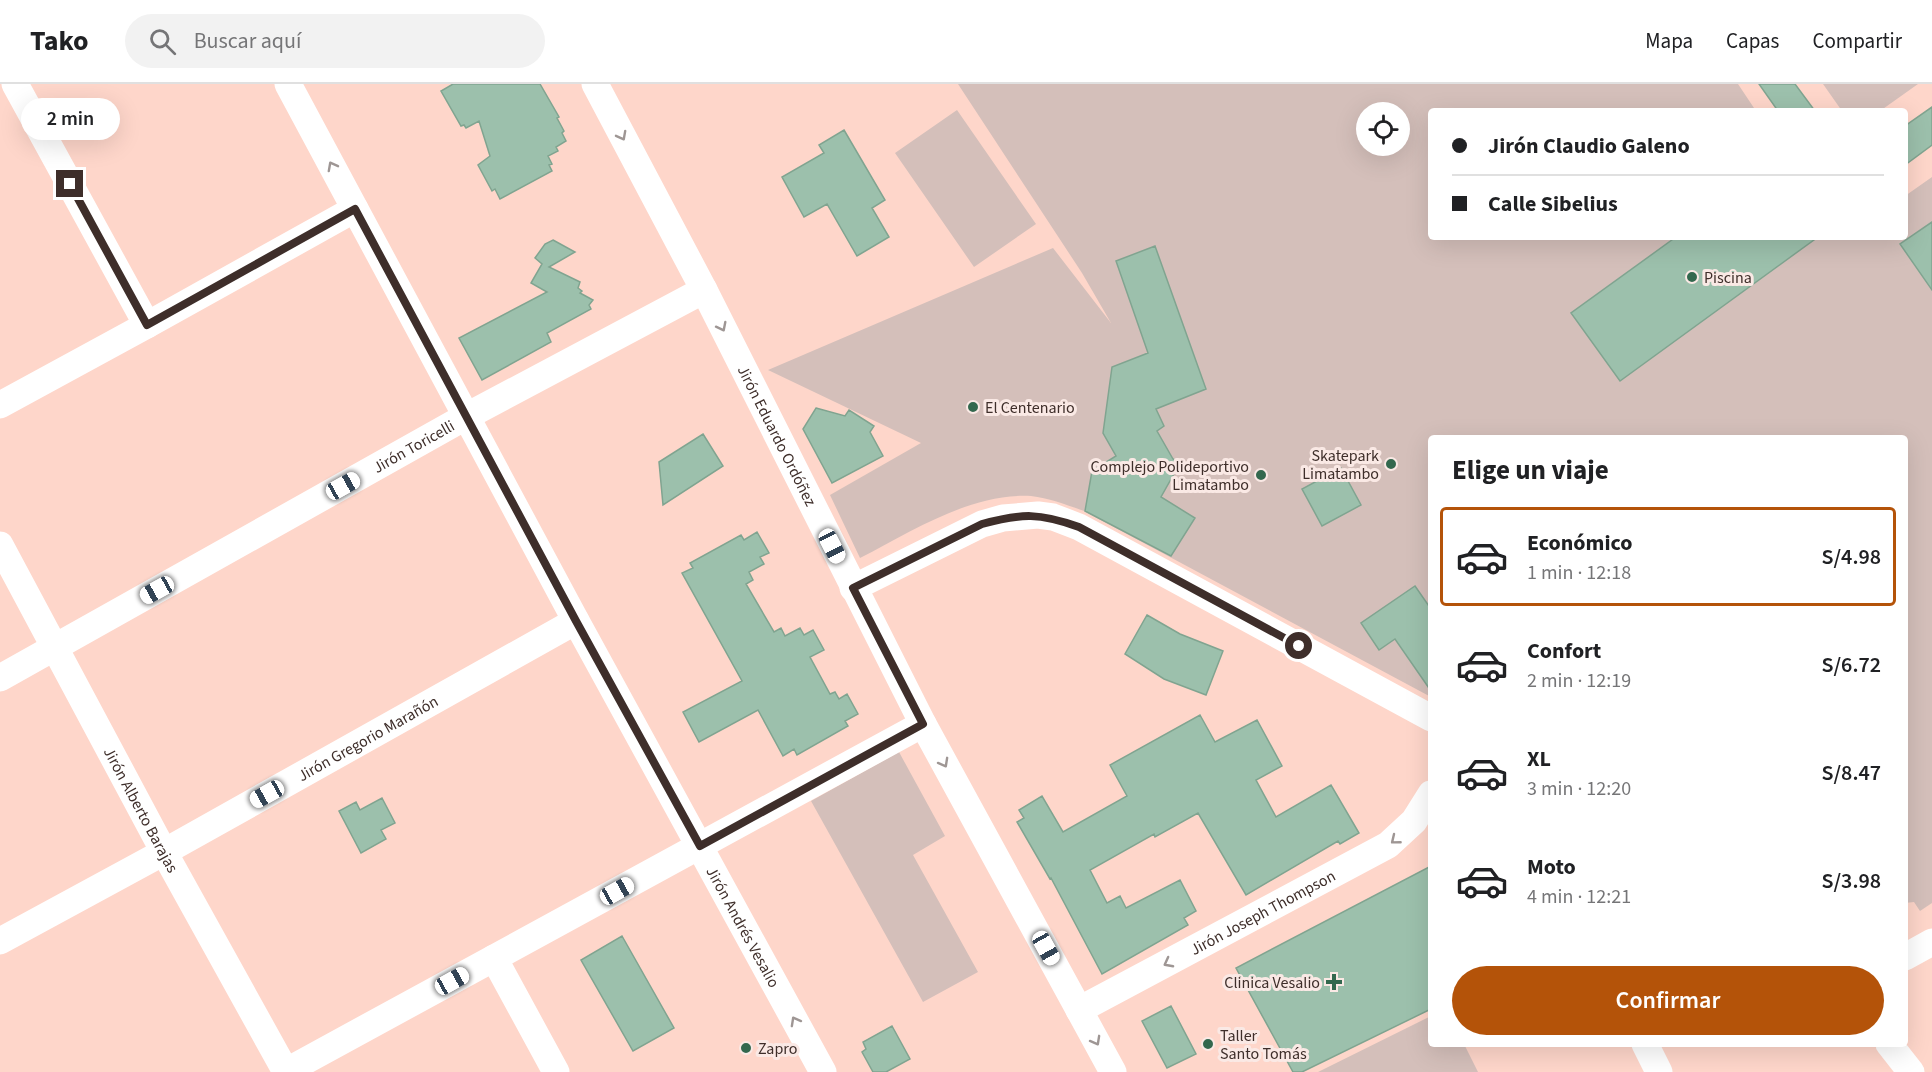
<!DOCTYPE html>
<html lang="es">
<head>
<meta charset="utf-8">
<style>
  :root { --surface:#fff; --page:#f2f2f2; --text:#202124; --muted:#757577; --line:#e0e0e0; --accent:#b45309 }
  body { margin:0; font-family:"Source Sans 3",sans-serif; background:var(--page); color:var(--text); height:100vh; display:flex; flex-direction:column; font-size:22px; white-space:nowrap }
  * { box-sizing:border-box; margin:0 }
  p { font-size:20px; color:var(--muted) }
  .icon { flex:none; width:33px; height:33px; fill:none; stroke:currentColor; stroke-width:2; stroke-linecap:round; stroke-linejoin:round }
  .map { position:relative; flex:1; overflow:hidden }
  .drawer { position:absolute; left:1428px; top:351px; width:480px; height:612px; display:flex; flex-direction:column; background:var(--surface); border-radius:6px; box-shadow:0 6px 24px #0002 }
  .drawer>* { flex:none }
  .banner { position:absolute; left:1428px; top:24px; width:480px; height:132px; border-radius:6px; box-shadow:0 6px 24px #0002; display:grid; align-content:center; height:132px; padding:0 24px; background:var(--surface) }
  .fabs { position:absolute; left:1356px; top:18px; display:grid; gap:12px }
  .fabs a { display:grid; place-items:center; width:54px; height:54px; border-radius:50%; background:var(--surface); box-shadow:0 6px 24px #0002; font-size:30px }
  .end { position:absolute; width:27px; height:27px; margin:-14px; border:8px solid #3e2e2a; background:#fff; box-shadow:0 0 0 3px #fff }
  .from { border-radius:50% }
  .bubble { position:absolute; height:42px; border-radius:21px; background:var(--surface); box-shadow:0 6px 24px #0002; font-size:20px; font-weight:600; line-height:42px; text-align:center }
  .car { position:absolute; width:18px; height:36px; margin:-18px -9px; border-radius:8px; box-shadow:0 0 4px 2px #0007; background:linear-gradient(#fff 24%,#345 0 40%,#fff 0 76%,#345 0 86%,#fff 0) }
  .banner b { display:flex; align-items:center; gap:21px; height:57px; font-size:22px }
  .banner b+b { border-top:2px solid var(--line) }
  .banner i { width:15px; height:15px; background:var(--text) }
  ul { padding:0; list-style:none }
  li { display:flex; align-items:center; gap:18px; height:99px; margin:0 12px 9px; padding:0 12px; border:3px solid transparent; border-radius:6px }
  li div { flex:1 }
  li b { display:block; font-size:22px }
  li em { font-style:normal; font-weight:600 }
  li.on { border-color:var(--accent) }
  li>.icon { width:54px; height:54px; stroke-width:1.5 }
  h2 { padding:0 24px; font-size:27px; line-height:72px }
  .action { display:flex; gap:12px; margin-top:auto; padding:12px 24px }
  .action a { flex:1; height:69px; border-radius:36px; background:var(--accent); color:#fff; font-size:24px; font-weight:600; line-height:69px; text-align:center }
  header { display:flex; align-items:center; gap:36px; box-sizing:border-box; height:84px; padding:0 30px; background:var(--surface); border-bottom:2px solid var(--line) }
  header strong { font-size:28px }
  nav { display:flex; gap:33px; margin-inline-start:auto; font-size:21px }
  .search { width:420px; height:54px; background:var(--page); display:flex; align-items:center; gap:15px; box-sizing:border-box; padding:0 21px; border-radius:33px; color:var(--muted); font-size:22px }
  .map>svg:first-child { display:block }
  .green { fill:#d4bfba; fill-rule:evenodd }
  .building { fill:#9cc0ac; stroke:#80a490; stroke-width:1.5 }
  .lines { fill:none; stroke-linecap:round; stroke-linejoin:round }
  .minor { stroke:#fff; stroke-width:27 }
  .oneway { stroke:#9e9694 }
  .route { stroke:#3e2e2a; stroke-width:8 }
  .poi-dot { fill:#33684e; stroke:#fae9e5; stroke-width:2 }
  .labels { text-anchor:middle; stroke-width:6; stroke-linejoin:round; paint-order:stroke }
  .poi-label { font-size:16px; fill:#3e2e2a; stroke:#fae9e5; text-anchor:start }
  .street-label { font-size:16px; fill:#3e2e2a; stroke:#fae9e5 }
</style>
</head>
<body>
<header>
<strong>Tako</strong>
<div class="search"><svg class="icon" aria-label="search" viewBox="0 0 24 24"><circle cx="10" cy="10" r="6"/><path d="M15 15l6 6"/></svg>Buscar aquí</div>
<nav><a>Mapa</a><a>Capas</a><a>Compartir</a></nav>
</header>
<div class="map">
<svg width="1932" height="988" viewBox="0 0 1932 988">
  <rect width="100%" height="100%" fill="#fed6ca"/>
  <!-- green -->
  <path class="green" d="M958,0H1738L1756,27H1431V153H1905V112L1932,93V819L1920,827L1914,818L1905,819V354H1431V613L1084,427C1067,421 1049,414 1031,412C970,409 913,447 860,474L830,411L921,359L768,286L1053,164L1111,239L1082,189ZM1366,28H1400V62H1366Z
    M1823,0H1918L1880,27H1842Z
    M957,26L1036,140L974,183L895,69Z
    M899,668L945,752L913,771L978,888L923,918L811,717Z
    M1431,932V960H1464L1478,988H1318Z"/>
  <!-- building -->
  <path class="building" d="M453,0H540L559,33L557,34L564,47L562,49L566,57L556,63L558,67L548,72L552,80L549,81L552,87L500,115L495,105L492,107L478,81L490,72L479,37L466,44L464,41L461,42L441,7Z
    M1759,0H1795L1815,27H1778Z
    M1932,23V61L1905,81V42Z
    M844,46L885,116L872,124L889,153L857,172L827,120L804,133L782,93L824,69L819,61Z
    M1932,138V206L1900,160Z
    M1676,153H1818L1620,297L1571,229Z
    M553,156L575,168L549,183L580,198L578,204L582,207L580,209L593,216L589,221L591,225L547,249L551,258L482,296L459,254L547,208L531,199L542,180L535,174L545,160Z
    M1155,162L1206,305L1156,325L1164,342L1157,347L1173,375L1180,379L1161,413L1195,434L1171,472L1085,427L1092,387L1116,372L1103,349L1112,283L1148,269L1116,177Z
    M816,324L845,332L849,326L874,342L870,348L883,372L832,399L803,345Z
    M703,350L723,382L663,421L659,378Z
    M1341,384L1361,421L1322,442L1302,405Z
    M757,448L769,469L760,473L764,480L749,488L753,496L746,500L774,548L781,544L785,552L800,544L804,551L813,546L824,566L810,573L830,610L835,608L839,615L847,610L858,630L845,637L848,642L797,671L794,665L783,672L758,626L699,658L683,628L742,597L682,489L693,484L690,479L741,451L744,456Z
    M1415,502L1431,525V607L1395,555L1379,566L1361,539Z
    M1147,531L1180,550L1223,567L1206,611L1164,595L1125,570Z
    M1200,631L1215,658L1257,636L1282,682L1256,696L1276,733L1331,701L1359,749L1340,760L1338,757L1246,811L1198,729L1155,753L1154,750L1090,786L1107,819L1120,812L1126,824L1180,796L1196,827L1184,834L1188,841L1102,890L1051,794L1050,795L1017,738L1024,734L1019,726L1042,712L1063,748L1127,712L1110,681Z
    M382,714L395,739L381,746L386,755L361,769L339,727L356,718L360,726Z
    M1431,782V925L1302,988H1293L1236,884Z
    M622,852L674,944L633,967L581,876Z
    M1171,922L1196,970L1167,984L1142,937Z
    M892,942L910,975L886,988H873L862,968L866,965L863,958Z"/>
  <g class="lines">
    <!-- minor -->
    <g class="minor">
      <path d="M15,0L147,241"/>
      <path id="s1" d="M288,0L576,537L823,988"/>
      <path id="s2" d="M595,0L704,206L923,640L1113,988"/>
      <path d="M0,321L147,241L355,125"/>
      <path id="s3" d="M0,461L164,768L286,988"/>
      <path d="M853,504L982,440L1003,434L1038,431L1053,433L1079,443L1431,634"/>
      <path id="s4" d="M0,594L467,332L704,206"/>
      <path id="s5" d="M0,857L164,768L576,537"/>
      <path d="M1905,873L1932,858"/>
      <path d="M494,874L556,988"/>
      <path id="s6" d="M1079,926L1388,761L1414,737L1431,710"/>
      <path d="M1645,960L1659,988"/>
      <path d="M1889,960L1911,988"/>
      <path d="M285,988L923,640"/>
    </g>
  </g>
  <!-- one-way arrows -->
  <defs><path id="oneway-chevron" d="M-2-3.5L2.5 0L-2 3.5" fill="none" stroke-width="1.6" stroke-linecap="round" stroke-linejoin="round" transform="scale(1.5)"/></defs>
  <g class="oneway">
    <use href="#oneway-chevron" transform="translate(622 52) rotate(62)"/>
    <use href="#oneway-chevron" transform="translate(332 82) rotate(-118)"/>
    <use href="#oneway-chevron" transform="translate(722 243) rotate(63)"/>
    <use href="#oneway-chevron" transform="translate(944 679) rotate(61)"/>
    <use href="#oneway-chevron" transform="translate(1395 756) rotate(141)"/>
    <use href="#oneway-chevron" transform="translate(1168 879) rotate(152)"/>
    <use href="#oneway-chevron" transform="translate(795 937) rotate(-119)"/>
    <use href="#oneway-chevron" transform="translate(1096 957) rotate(61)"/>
  </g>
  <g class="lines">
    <!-- route -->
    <path class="route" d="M70,100L147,241L355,125L576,537L700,762L923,640L853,504L982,440C1022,429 1040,429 1079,443L1299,562"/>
  </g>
  <!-- markers -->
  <g class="poi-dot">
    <circle cx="1692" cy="193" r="6"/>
    <circle cx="973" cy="323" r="6"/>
    <circle cx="1391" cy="380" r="6"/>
    <circle cx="1261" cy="391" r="6"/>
    <path d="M1331 889h6v6h6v6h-6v6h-6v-6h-6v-6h6z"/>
    <circle cx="1208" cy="960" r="6"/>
    <circle cx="746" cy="964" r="6"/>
  </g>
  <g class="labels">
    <!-- poi labels -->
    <g class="poi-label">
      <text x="1704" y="199">Piscina</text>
      <text x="985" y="329">El Centenario</text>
      <text x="1379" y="377" text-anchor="end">Skatepark<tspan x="1379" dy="18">Limatambo</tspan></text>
      <text x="1249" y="388" text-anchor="end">Complejo Polideportivo<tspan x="1249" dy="18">Limatambo</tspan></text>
      <text x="1320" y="904" text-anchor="end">Clinica Vesalio</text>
      <text x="1220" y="957">Taller<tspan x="1220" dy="18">Santo Tomás</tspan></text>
      <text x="758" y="970">Zapro</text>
    </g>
    <!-- street labels -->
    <g class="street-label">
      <text dy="6" stroke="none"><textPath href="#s2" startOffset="396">Jirón Eduardo Ordóñez</textPath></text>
      <text dy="6" stroke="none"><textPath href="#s4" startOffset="474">Jirón Toricelli</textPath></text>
      <text dy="6" stroke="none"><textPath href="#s5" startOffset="420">Jirón Gregorio Marañón</textPath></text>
      <text dy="6" stroke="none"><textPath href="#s3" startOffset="300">Jirón Alberto Barajas</textPath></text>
      <text dy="6" stroke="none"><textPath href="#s6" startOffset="208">Jirón Joseph Thompson</textPath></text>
      <text dy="6" stroke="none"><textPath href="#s1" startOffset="958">Jirón Andrés Vesalio</textPath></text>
    </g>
  </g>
</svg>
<div class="fabs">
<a><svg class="icon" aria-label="locate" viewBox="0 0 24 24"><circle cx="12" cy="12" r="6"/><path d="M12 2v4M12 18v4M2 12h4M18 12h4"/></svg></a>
</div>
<i class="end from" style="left:1299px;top:562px"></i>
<i class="end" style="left:70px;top:100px"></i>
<div class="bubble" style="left:21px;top:14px;width:99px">2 min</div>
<i class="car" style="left:343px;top:402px;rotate:61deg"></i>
<i class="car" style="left:832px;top:462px;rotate:153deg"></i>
<i class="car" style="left:157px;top:506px;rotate:241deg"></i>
<i class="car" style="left:267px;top:710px;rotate:241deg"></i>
<i class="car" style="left:617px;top:807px;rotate:61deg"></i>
<i class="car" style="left:1046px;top:864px;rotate:151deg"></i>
<i class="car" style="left:452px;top:897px;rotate:61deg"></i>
<div class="banner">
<b><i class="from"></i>Jirón Claudio Galeno</b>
<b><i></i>Calle Sibelius</b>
</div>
<section class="drawer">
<h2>Elige un viaje</h2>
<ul>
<li class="on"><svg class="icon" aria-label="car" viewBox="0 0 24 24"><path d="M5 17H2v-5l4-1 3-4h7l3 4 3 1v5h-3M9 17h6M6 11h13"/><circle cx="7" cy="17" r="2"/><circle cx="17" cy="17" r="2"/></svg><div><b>Económico</b><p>1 min · 12:18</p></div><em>S/4.98</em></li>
<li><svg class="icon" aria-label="car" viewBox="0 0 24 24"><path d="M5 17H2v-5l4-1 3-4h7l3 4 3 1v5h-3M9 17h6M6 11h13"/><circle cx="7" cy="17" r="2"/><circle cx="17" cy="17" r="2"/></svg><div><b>Confort</b><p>2 min · 12:19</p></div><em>S/6.72</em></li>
<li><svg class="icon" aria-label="car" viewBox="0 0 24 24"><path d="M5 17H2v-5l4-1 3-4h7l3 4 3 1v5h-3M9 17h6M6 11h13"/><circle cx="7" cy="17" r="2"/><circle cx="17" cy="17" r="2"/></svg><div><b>XL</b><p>3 min · 12:20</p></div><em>S/8.47</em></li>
<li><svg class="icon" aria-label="car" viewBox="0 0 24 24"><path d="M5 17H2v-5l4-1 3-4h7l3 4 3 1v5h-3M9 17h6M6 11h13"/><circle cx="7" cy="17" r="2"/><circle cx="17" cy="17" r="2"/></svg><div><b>Moto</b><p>4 min · 12:21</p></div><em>S/3.98</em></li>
</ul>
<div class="action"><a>Confirmar</a></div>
</section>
</div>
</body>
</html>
